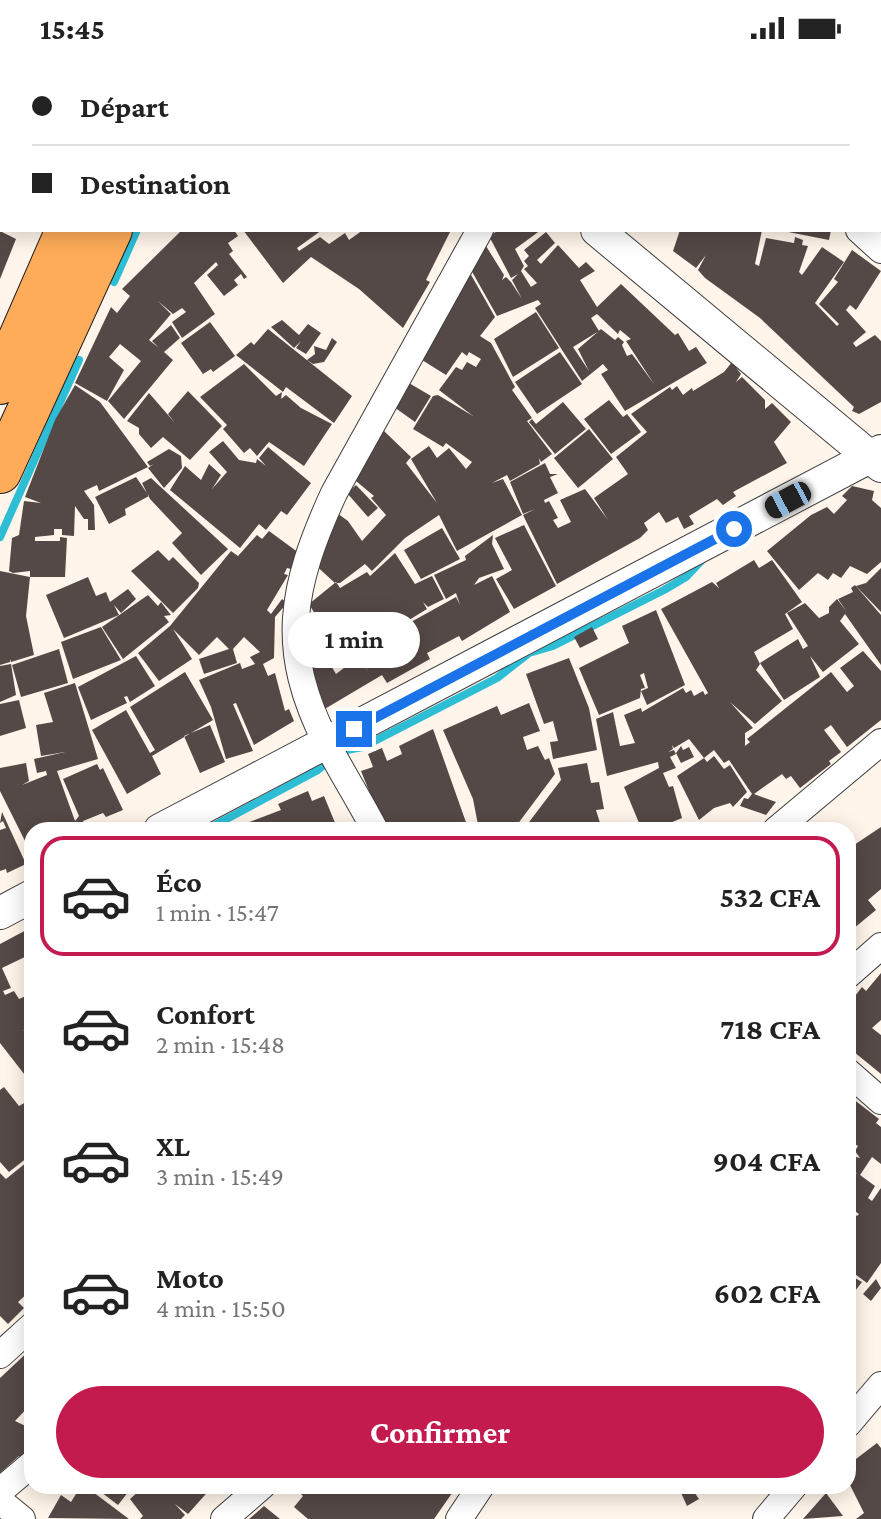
<!DOCTYPE html>
<html lang="fr">
<head>
<meta charset="utf-8">
<style>
  :root { --surface:#fff; --page:#f6f6f6; --text:#222; --muted:#767676; --line:#e0e0e0; --accent:#c41b4e }
  body { margin:0; font-family:"Crimson Pro",serif; background:var(--page); color:var(--text); height:100vh; display:flex; flex-direction:column; font-size:30px; white-space:nowrap }
  * { box-sizing:border-box; margin:0 }
  p { font-size:26px; color:var(--muted) }
  .icon { flex:none; width:44px; height:44px; fill:none; stroke:currentColor; stroke-width:2; stroke-linecap:round; stroke-linejoin:round }
  .map { position:relative; flex:1; overflow:hidden }
  .side { position:absolute; left:24px; top:766px; width:832px; height:672px; display:flex; flex-direction:column; background:var(--surface); border-radius:24px; box-shadow:0 4px 20px #0003 }
  .side>* { flex:none }
  .hud { position:absolute; left:0px; top:0px; width:882px; height:176px; box-shadow:0 4px 20px #0003; display:grid; align-content:center; height:176px; padding:0 32px; background:var(--surface) }
  .end { position:absolute; width:36px; height:36px; margin:-18px; border:10px solid #1a73e8; background:#fff; box-shadow:0 0 0 4px #fff }
  .from { border-radius:50% }
  .bubble { position:absolute; height:56px; border-radius:28px; background:var(--surface); box-shadow:0 4px 20px #0003; font-size:26px; font-weight:700; line-height:56px; text-align:center }
  .car { position:absolute; width:24px; height:48px; margin:-24px -12px; border-radius:10px; box-shadow:0 0 6px 2px #0007; background:linear-gradient(#222 24%,#8ab4d8 0 40%,#222 0 76%,#8ab4d8 0 86%,#222 0) }
  .hud b { display:flex; align-items:center; gap:28px; height:76px; font-size:30px }
  .hud b+b { border-top:2px solid var(--line) }
  .hud i { width:20px; height:20px; background:var(--text) }
  ul { padding:14px 0 0; list-style:none }
  li { display:flex; align-items:center; gap:24px; height:120px; margin:0 16px 12px; padding:0 16px; border:4px solid transparent; border-radius:24px }
  li div { flex:1 }
  li b { display:block; font-size:30px }
  li em { font-style:normal; font-weight:700 }
  li.selected { border-color:var(--accent) }
  li>.icon { width:72px; height:72px; stroke-width:1.5 }
  .action { display:flex; gap:16px; margin-top:auto; padding:16px 32px }
  .action a { flex:1; height:92px; border-radius:48px; background:var(--accent); color:#fff; font-size:32px; font-weight:700; line-height:92px; text-align:center }
  .status { display:flex; justify-content:space-between; align-items:center; height:56px; padding:0 40px; background:var(--surface); direction:ltr }
  .status svg { height:22px; fill:currentColor }
  .map>svg:first-child { display:block }
  .lines { fill:none; stroke-linecap:round; stroke-linejoin:round }
  .stream { stroke:#2dbed6; stroke-width:8 }
  .building { fill:#554947; fill-rule:evenodd }
  .minor-casing { stroke:#3e3e3e; stroke-width:28 }
  .tertiary-casing { stroke:#3e3e3e; stroke-width:34 }
  .primary-casing { stroke:#1c1c1c; stroke-width:44 }
  .minor { stroke:#fff; stroke-width:26 }
  .tertiary { stroke:#fff; stroke-width:32 }
  .primary { stroke:#ffac5a; stroke-width:42 }
  .route { stroke:#1a73e8; stroke-width:10 }
</style>
</head>
<body>
<div class="status"><b>15:45</b><svg viewBox="0 0 49 12"><path d="M0 12V9h3v3zM5 12V6h3v6zM10 12V3h3v9zM15 12V0h3v12zM26 1h20v11H26zM47 4h2v5h-2z"/></svg></div>
<div class="map">
<svg width="881" height="1463" viewBox="0 0 881 1463">
  <rect width="100%" height="100%" fill="#fff5ea"/>
  <g class="lines">
    <!-- stream -->
    <path class="stream" d="M507,2L508,0
      M551,2L552,0
      M114,226L137,174
      M0,481L79,304
      M341,695L363,691L497,622L529,597L553,590L664,534L686,521L703,503
      M206,774L318,714L330,703"/>
  </g>
  <!-- building -->
  <path class="building" d="M182,174H234L238,180L228,187L233,195L229,198L247,221L244,223L241,218L234,224L238,229L224,240L207,219L218,209L216,206L194,227L215,258L182,282L172,266L186,256L182,252L173,258L158,245L171,258L149,284L159,292L152,285L171,269L180,282L164,296L173,304L124,363L108,345L141,305L120,288L109,301L124,314L107,345L75,327L111,251L117,257L130,240L122,233Z
    M243,174H322L297,192L299,195L320,181L329,188L345,177L349,184L363,174H451L426,224L430,226L403,272L359,233L311,201L283,227Z
    M499,174H541L515,193L524,210L521,215L531,231L537,227L524,213L528,210L524,205L529,200L524,194L546,176L555,187L537,204L541,208L558,189L579,212L586,206L595,215L580,224L597,251L621,228L675,279L678,277L689,295L696,291L707,307L625,355L601,318L608,314L603,308L582,325L535,252L541,248L538,244L497,260L466,205L486,190L504,219L502,224L506,221L511,226L522,243L512,224L518,218L511,222L489,180ZM597,258L618,278L620,274L631,283L626,285L654,328L632,298L627,300L622,289L624,286L618,281L615,284L601,273L578,293L589,315L573,291L599,275L591,262Z
    M680,174H762L755,208L759,210L766,182L794,187L795,181L803,184L802,189L808,190L799,216L802,219L822,191L844,206L815,247L837,270L839,268L819,248L838,226L834,223L852,194L881,215L856,254L850,249L846,254L866,276L853,287L856,291L875,279L881,285V346L859,358L852,355L854,351L760,262L705,222L698,214L706,199L696,212L673,195Z
    M778,174H831L829,184Z
    M0,175L16,183L0,223Z
    M470,217L495,261L480,280L491,287L515,331L512,334L532,362L527,365L552,398L541,406L539,402L540,408L510,425L507,419L492,427L503,423L522,459L457,495L439,459L405,482L372,515L365,508L340,527H335L312,506L337,457L348,465L362,485L386,459L371,442L374,440L350,420L377,374L384,375L411,401L406,407L437,447L411,403L429,390L437,402L449,392L466,413L472,406L446,387L443,391L413,373L433,340L438,339L473,360L439,334L456,311L462,314L467,306L476,311L481,303L469,296L467,300L462,296L446,319L422,304Z
    M536,256L559,292L513,321L494,283Z
    M282,264L299,279L308,268L321,277L306,298L296,292L301,285L294,292L271,271Z
    M210,266L235,300L213,316L211,313L203,318L181,287Z
    M268,273L352,340L334,367L286,331L283,336L236,299L251,286L254,289Z
    M332,282L337,286L324,306L313,308L307,304L315,298L314,290L326,294Z
    M560,296L582,328L537,358L515,326Z
    M732,306L741,318L736,326L742,321L765,344V353L772,347L791,366L774,386L787,407L733,436L736,440L723,449L717,443L689,460L694,468L684,473L678,461L666,467L659,456L644,467L648,474L640,482L557,528L523,459L535,453L523,458L510,426L545,407L550,418H558L550,421L558,437L544,444L545,447L549,445L558,462L553,464L558,472L571,466L560,444L585,433L608,464L594,442L628,418L616,401L647,376L631,358L670,331L672,334L677,330L683,339L692,332L693,335L724,316Z
    M244,308L276,340L282,336L281,343L286,339L301,352L332,368L304,410L269,386L257,400L250,392L244,397L223,373L227,369L200,341Z
    M409,327L431,340L415,366L394,351Z
    M75,329L100,346L148,411L99,435L97,429L84,435L94,449L95,474H88V463H84L75,450L74,480L62,479V473H54V479L35,481V485H60V481L67,482L65,521H30V515L13,517L9,515L12,482L19,479L24,445L41,447L25,441L55,364Z
    M188,335L222,370L190,404L163,381L151,392L139,378V372L127,365L149,337L175,367L168,358Z
    M609,344L623,361L627,358L641,376L611,398L584,363Z
    M563,346L586,373L555,398L529,366L532,363L536,368Z
    M589,373L613,403L578,432L554,402Z
    M223,385L239,404L256,407L257,403L266,410L259,402L268,391L311,427L287,459L281,455L266,474L259,468L240,492L170,434L185,410L201,424L209,408L221,419L212,433L227,416L209,396Z
    M169,393L181,400L182,412L164,432L148,412L154,408L150,410L147,406Z
    M136,421L149,440L125,453L126,459L109,468L95,441Z
    M151,422L228,493L201,519L172,487L182,477L150,443L142,427Z
    M356,429L378,452L368,461L347,437Z
    M852,430L874,435L872,444L881,452V506L867,518L850,510L841,522L833,517L828,524L818,517L799,534L767,495L811,459L827,451L834,458L847,444L842,440Z
    M524,469L556,530L514,553L496,523L512,514L495,482Z
    M442,472L460,503L421,523L404,494Z
    M269,475L299,497L291,513L287,512L284,518L288,519L267,554L271,558L282,543L287,547L275,561L274,602L263,608L268,620L275,617L285,655L289,653L294,665L254,689L236,647L233,648L253,695L226,703L211,651L199,624L240,607L242,613L255,608L250,601L260,596L244,581L233,593L237,607L204,618L199,603L229,593L217,581L199,599L173,573L192,603L159,625L138,597L170,570L231,495L238,500L257,479L262,483Z
    M493,479L492,488L504,513L479,522L474,529L492,520L510,556L462,585L459,580L427,597L430,603L387,627L382,619L323,654L304,597L319,589L336,618L357,602L368,615L339,574L325,584L311,561L315,558L309,548L336,526L340,532L367,516L370,520L395,497L415,528L432,520L444,543L428,551L423,546L427,553L409,564L411,566L456,541L460,549L456,537L446,543L434,519L466,504L465,500Z
    M158,494L169,505L173,501L199,527L198,532L173,557L131,515Z
    M754,504L759,512L772,504L802,546L785,558L793,573L754,596L760,608L756,614L782,645L755,668L730,646L753,672L745,677V690L750,686L747,683L831,616L847,636L854,630L840,612L863,595L881,615V664L847,691L831,669L824,674L841,696L829,705L831,708L800,732L791,720L786,723L782,718L754,738L776,746L766,759L740,750L744,742L748,743L752,738L729,704L724,707L714,694L704,702L707,706L714,700L724,713L730,709L747,736L733,751L730,747L714,752L699,764L677,720L704,702L689,683L674,692L672,689L673,693L668,696L674,694L676,698L670,701L676,712L663,717L669,731L673,730L682,762L653,774H642L624,731L659,712L658,706L607,720L596,663L613,656L620,690L635,687L624,659L641,652L642,656L683,632L686,637L691,634L694,640L703,635L705,639L708,637L661,553L712,526L719,532L716,527Z
    M881,512V556L856,530L866,527Z
    M0,515L30,521L26,560L34,599L11,606L10,603V606L0,609Z
    M88,521L96,540L106,536L110,546L128,533L136,543L121,557L114,549L119,559L64,582L46,539Z
    M855,529L881,559V609L845,558L840,565L859,588L823,616L810,600L820,621L784,644L760,607L798,583L803,593L808,590L787,557L805,547L819,562L829,557V551L837,543L847,556L838,543L853,536L851,532Z
    M148,539L158,550L161,546L171,559L164,560L169,566L123,603L102,571Z
    M656,554L685,629L647,649L641,635L648,632L644,617L640,619L645,632L641,633L640,642L599,659L579,612L629,587L622,570Z
    M101,571L121,604L73,623L61,586Z
    M592,571L598,583L580,592L574,581Z
    M59,593L68,627L21,641L12,609Z
    M136,600L155,630L130,646L127,640L124,641L127,647L91,664L78,631Z
    M569,602L589,652L597,694L553,703L550,686L558,685L553,665L544,668L526,618Z
    M11,608L16,639L0,646V610Z
    M185,616L213,664L152,700L161,718L127,738L92,674L126,654L150,697L155,694L130,651Z
    M75,627L98,703L57,715L75,765L79,760L63,723L97,708L100,714L103,712L123,754L106,761L103,757L83,765L86,774H32V799L0,735V712L26,707L29,725L22,729L47,719L46,715L37,717L34,703L65,696L41,700L36,669L53,666L44,637Z
    M19,644L26,672L0,680V648Z
    M529,647L540,675L523,681L527,694L538,690L545,704L549,702L555,718L514,773L479,774L473,743L443,674L497,650L501,659Z
    M210,669L225,706L200,717L184,680Z
    M433,673L468,772L378,774L375,750L361,715L373,711L368,698L382,692L387,705L402,698L399,690Z
    M681,690L683,694L689,691L694,701L681,707L676,697Z
    M587,707L591,727L599,726L604,753L596,754L600,767L596,768L597,774H523L561,724L558,712Z
    M308,735L312,745L324,740L338,774H240L239,770L281,754L278,748Z
    M2,756L26,808L7,817L6,813L0,815V774L6,772L3,765L0,767Z
    M881,771V833L868,844L876,854L848,877V793Z
    M32,871V905L29,899L2,912L11,932L3,935L5,939L14,935L19,943L28,939L32,946V970L22,975L32,971V1021L28,1023L0,987V888Z
    M881,917V964L872,972L881,979V1018L848,991V949L862,931L866,935Z
    M4,1031L19,1050L26,1046L32,1055V1098L9,1116L0,1106V1034Z
    M848,1039L879,1063L876,1067L881,1071V1108L872,1101L860,1119L875,1130L868,1142L872,1145L881,1132V1207L867,1227L848,1213V1153L857,1160L859,1158L848,1150V1114L858,1118L848,1111V1105L854,1109L852,1100L860,1102L855,1095L858,1090L848,1083Z
    M32,1102V1233L18,1246L24,1252L8,1268L0,1260V1117L6,1123Z
    M848,1218L862,1226L848,1244Z
    M876,1223L881,1232L871,1245L863,1238Z
    M32,1292V1347L15,1365L32,1373V1396L23,1404L19,1400L0,1417V1322Z
    M877,1387L881,1392V1463H856L864,1457L848,1425V1409Z
    M81,1430H85L129,1463L48,1462L61,1439L71,1446Z
    M93,1430H133L118,1449Z
    M140,1430H213L188,1458L175,1448L185,1459L181,1463H140L143,1460L130,1443L141,1433L148,1437Z
    M293,1430H457L434,1463H308L294,1451L303,1440Z
    M678,1430H690L699,1443L687,1450Z
    M826,1437L843,1460L803,1463Z
    M264,1450L280,1463H249Z"/>
  <g class="lines">
    <defs>
      <path id="minor" d="M536,2L537,0
        M667,2L672,0
        M861,2V0
        M859,174L881,194
        M375,774C360,745 342,717 327,688C278,593 291,531 334,437L480,174
        M776,774L881,686
        M848,919L881,890
        M848,1016L881,1045
        M0,1299L32,1270
        M848,1368L881,1329
        M0,1435L32,1408
        M0,1445L22,1463
        M224,1463L262,1430
        M459,1463L481,1430
        M766,1463L794,1430"/>
      <path id="tertiary" d="M388,0L390,2
        M597,174L881,410
        M160,774L881,395
        M0,857L32,840"/>
      <path id="primary" d="M143,2L144,0
        M190,2L191,0
        M0,327L67,174
        M0,416L111,174"/>
    </defs>
    <!-- minor casing -->
    <use href="#minor" class="minor-casing"/>
    <!-- tertiary casing -->
    <use href="#tertiary" class="tertiary-casing"/>
    <!-- primary casing -->
    <use href="#primary" class="primary-casing"/>
    <!-- minor -->
    <use href="#minor" class="minor"/>
    <!-- tertiary -->
    <use href="#tertiary" class="tertiary"/>
    <!-- primary -->
    <use href="#primary" class="primary"/>
  </g>
  <g class="lines">
    <!-- route -->
    <path class="route" d="M354,673L734,473"/>
  </g>
</svg>
<i class="end from" style="left:734px;top:473px"></i>
<i class="end" style="left:354px;top:673px"></i>
<div class="bubble" style="left:288px;top:556px;width:132px">1 min</div>
<i class="car" style="left:788px;top:444px;rotate:242deg"></i>
<div class="hud">
<b><i class="from"></i>Départ</b>
<b><i></i>Destination</b>
</div>
<section class="side">
<ul>
<li class="selected"><svg class="icon" aria-label="car" viewBox="0 0 24 24"><path d="M5 17H2v-5l4-1 3-4h7l3 4 3 1v5h-3M9 17h6M6 11h13"/><circle cx="7" cy="17" r="2"/><circle cx="17" cy="17" r="2"/></svg><div><b>Éco</b><p>1 min · 15:47</p></div><em>532 CFA</em></li>
<li><svg class="icon" aria-label="car" viewBox="0 0 24 24"><path d="M5 17H2v-5l4-1 3-4h7l3 4 3 1v5h-3M9 17h6M6 11h13"/><circle cx="7" cy="17" r="2"/><circle cx="17" cy="17" r="2"/></svg><div><b>Confort</b><p>2 min · 15:48</p></div><em>718 CFA</em></li>
<li><svg class="icon" aria-label="car" viewBox="0 0 24 24"><path d="M5 17H2v-5l4-1 3-4h7l3 4 3 1v5h-3M9 17h6M6 11h13"/><circle cx="7" cy="17" r="2"/><circle cx="17" cy="17" r="2"/></svg><div><b>XL</b><p>3 min · 15:49</p></div><em>904 CFA</em></li>
<li><svg class="icon" aria-label="car" viewBox="0 0 24 24"><path d="M5 17H2v-5l4-1 3-4h7l3 4 3 1v5h-3M9 17h6M6 11h13"/><circle cx="7" cy="17" r="2"/><circle cx="17" cy="17" r="2"/></svg><div><b>Moto</b><p>4 min · 15:50</p></div><em>602 CFA</em></li>
</ul>
<div class="action"><a>Confirmer</a></div>
</section>
</div>
</body>
</html>
